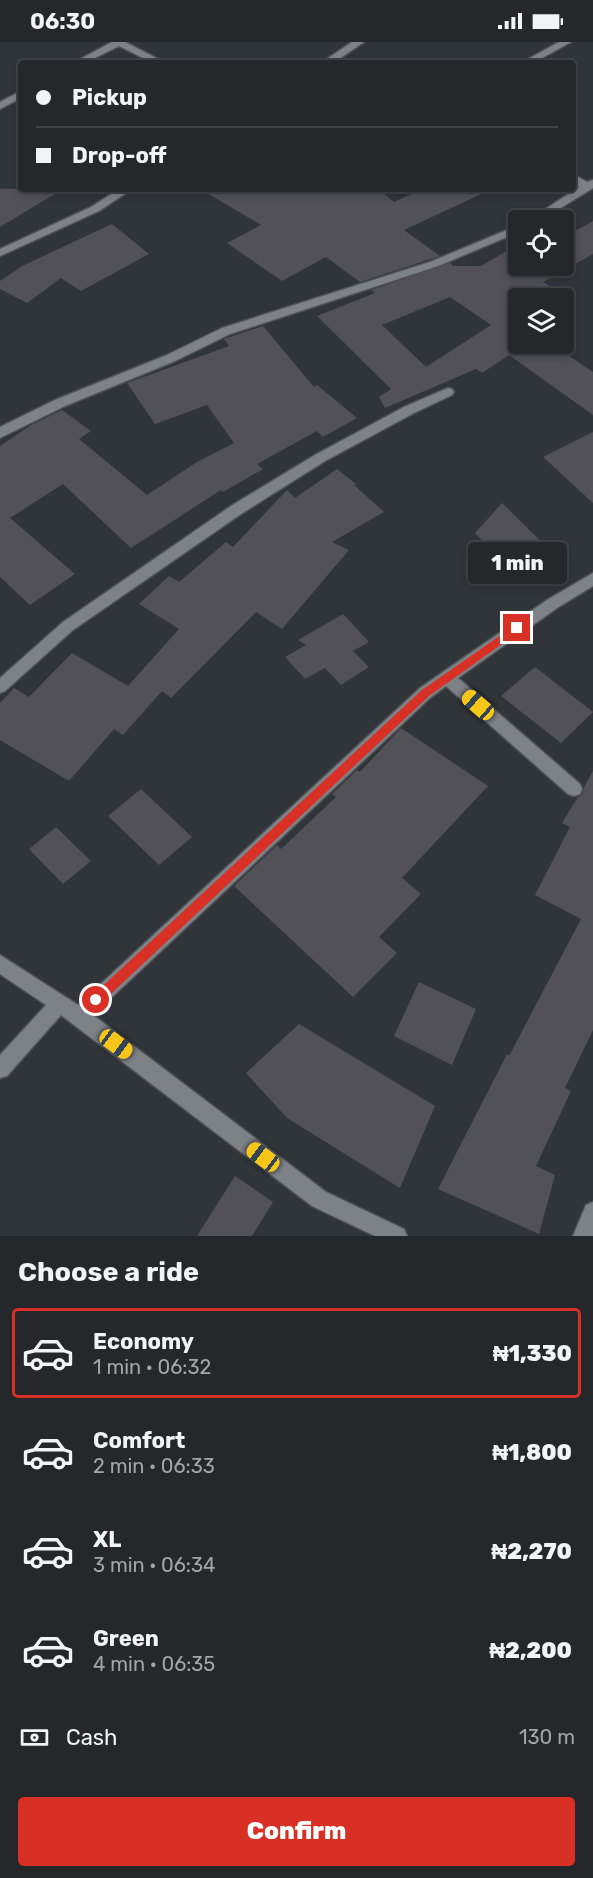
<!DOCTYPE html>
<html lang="en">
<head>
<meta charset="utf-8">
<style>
  :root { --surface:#24282b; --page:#303437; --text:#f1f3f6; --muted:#a3a6a9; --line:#414447; --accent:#d93025 }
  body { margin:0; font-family:Rubik,sans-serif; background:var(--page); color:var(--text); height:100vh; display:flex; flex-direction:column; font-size:22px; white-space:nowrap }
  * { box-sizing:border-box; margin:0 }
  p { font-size:20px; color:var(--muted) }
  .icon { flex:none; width:33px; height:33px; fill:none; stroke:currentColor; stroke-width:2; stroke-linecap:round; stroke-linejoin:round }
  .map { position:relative; height:1194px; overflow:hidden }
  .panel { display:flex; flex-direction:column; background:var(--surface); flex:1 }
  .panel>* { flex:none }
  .banner { position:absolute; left:18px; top:18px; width:558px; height:132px; border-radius:6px; box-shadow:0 3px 9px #0003,0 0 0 2px var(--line); display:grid; align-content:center; height:132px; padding:0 18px; background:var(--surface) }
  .fabs { position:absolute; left:508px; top:168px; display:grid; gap:12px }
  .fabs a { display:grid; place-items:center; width:66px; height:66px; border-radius:6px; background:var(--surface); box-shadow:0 3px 9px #0003,0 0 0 2px var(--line); font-size:30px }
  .end { position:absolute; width:27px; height:27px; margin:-14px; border:8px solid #d93025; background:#fff; box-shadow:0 0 0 3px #fff }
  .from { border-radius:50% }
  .bubble { position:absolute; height:42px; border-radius:6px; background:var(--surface); box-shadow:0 3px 9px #0003,0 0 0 2px var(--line); font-size:20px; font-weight:800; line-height:42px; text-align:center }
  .car { position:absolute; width:18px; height:36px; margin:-18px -9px; border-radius:8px; box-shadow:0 0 4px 2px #0007; background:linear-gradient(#f5c518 24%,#345 0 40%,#f5c518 0 76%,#345 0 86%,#f5c518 0) }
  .banner b { display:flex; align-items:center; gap:21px; height:57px; font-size:22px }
  .banner b+b { border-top:2px solid var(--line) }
  .banner i { width:15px; height:15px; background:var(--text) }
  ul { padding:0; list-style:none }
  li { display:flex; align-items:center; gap:18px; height:90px; margin:0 12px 9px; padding:0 6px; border:3px solid transparent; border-radius:6px }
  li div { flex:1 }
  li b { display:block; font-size:22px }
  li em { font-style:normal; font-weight:800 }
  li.on { border-color:var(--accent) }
  li>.icon { width:54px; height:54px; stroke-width:1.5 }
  h2 { padding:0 18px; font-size:27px; line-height:72px }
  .pay { display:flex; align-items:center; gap:15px; height:66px; padding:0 18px; font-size:22px }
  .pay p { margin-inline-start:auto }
  .button { display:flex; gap:12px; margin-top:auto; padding:12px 18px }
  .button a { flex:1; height:69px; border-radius:6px; background:var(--accent); color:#fff; font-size:24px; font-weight:800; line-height:69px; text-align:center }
  .status { display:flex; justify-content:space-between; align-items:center; height:42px; padding:0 30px; background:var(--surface); direction:ltr }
  .status svg { height:16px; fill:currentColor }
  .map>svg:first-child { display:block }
  .building { fill:#525158; fill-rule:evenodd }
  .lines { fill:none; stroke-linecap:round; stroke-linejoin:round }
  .minor-casing { stroke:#4f5256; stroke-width:3 }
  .minor { fill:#7d8287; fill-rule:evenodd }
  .route { fill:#d93025 }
</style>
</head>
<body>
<div class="status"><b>06:30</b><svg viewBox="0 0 49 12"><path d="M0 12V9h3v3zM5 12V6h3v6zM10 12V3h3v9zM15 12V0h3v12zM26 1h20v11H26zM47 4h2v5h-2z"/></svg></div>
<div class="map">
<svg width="593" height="1194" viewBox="0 0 593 1194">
  <rect width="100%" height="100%" fill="#303539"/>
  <!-- building -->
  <path class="building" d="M0,147H63L0,185Z
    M200,147H378L394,160L422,147H492L404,188L440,214L360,240L326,215L282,239L227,201L261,183Z
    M593,179V212L543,240L570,256H519V302H551L593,330V373L509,313L482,331L476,327L385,366L379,355L391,347L317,274L375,251L371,248L450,221L453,224H481L519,202V224H564V180L577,188ZM450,255L491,283L426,325L382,283Z
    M112,182L149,212L81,249L61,236L27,261L0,247V239L22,224Z
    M263,284L314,345L317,343L357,376L323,395L317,389L257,422L263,427L223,450L221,448L131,506L63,442L10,476L75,532L30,563L0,535V404L31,383L62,368L91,389L79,397L147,453L197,420L234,401L207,363L155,382L127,341L229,304L224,297Z
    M593,390V461L543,415Z
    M337,427L356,442L354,443L384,470L332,500L349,508L282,587L256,570L171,656L162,649L123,693L114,687L69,739L0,698V661L14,646L29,655L72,611L128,644L179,587L139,562L169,534L179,540L226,500L233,505L287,448L295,456Z
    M502,461L552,510L513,530L475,491Z
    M343,572L369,600L353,609L369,625L341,643L325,626L305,637L285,615L306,603L298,598Z
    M535,625L593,670L561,701L501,654Z
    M401,686L488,744L402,836L421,852L379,895L397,911L353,955L234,844L277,803L281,807L336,755L332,752L357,728L360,730Z
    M593,729V988L565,1046L571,1049L536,1124L555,1133L539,1192L438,1147L507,1012L509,1014L581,877L535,853L570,785L562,781L578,755L582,753L584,745Z
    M141,747L192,795L159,823L108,774Z
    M56,785L91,819L63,842L29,807Z
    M419,940L476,967L452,1023L394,994Z
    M299,982L435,1064L400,1146L287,1076L246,1031Z
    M235,1134L273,1160L252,1194H197Z"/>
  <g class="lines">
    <defs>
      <path id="minor" d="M112,0H125L166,21H153L119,4L85,21H73Z
        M352,0H364L333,21H321Z
        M559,0H571L533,21H521Z
        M21,49V56L0,67V60Z
        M573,132L587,140L593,138V146L541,178H529L579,145L573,140Z
        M119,147H132L99,169L0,214V207L91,165Z
        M519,183V190L438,224L230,292L175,319L65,364L0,396V385L55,358L167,313L222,286L430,220Z
        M448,346L452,347L454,350L452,353L414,371L325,419L241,472L73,588L5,649L0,651V636L63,580L231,464L315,413L404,365Z
        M593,531V544L557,566L458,636L580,742L582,747L580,752L574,754L568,752L446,644L430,656L93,973L326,1150L404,1187L407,1194H375L312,1164L61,973L7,1034L0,1036V1013L46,963L0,932V913L78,963L420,646L547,558Z
        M593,1160V1194H573L586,1163Z"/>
    </defs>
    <!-- minor casing -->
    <use href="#minor" class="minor-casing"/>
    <!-- minor -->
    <use href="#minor" class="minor"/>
  </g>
  <!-- route -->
  <path class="route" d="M517,582L522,586L520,589L429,654L100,962H92V954L422,648Z"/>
</svg>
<div class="fabs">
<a><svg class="icon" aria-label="locate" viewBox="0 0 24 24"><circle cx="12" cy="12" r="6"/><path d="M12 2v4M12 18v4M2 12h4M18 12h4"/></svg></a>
<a><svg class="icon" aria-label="layers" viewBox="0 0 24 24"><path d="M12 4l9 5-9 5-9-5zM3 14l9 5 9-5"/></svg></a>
</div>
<i class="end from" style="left:96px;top:958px"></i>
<i class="end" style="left:517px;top:586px"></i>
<div class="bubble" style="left:468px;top:500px;width:99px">1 min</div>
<i class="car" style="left:478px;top:663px;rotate:311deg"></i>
<i class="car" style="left:116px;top:1002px;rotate:127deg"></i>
<i class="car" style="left:263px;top:1115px;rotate:307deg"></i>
<div class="banner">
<b><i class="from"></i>Pickup</b>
<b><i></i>Drop-off</b>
</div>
</div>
<section class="panel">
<h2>Choose a ride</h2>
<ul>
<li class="on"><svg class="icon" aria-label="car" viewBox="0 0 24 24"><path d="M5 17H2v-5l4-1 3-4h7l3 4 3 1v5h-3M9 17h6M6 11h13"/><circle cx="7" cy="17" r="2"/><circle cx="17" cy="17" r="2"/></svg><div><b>Economy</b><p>1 min · 06:32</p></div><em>₦1,330</em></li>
<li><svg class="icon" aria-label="car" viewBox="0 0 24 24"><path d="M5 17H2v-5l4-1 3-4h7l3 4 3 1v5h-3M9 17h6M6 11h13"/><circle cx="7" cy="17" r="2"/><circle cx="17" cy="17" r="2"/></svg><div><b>Comfort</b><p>2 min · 06:33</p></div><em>₦1,800</em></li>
<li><svg class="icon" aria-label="car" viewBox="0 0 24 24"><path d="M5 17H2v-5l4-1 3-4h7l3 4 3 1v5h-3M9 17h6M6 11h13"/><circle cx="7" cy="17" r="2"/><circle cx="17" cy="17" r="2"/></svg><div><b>XL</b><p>3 min · 06:34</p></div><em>₦2,270</em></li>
<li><svg class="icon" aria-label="car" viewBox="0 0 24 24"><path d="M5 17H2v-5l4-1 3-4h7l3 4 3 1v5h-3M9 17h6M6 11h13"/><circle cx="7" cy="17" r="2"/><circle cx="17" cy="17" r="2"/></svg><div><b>Green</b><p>4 min · 06:35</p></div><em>₦2,200</em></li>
</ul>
<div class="pay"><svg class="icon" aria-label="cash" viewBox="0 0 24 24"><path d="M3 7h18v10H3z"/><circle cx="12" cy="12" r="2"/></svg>Cash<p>130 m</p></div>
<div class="button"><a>Confirm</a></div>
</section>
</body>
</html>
